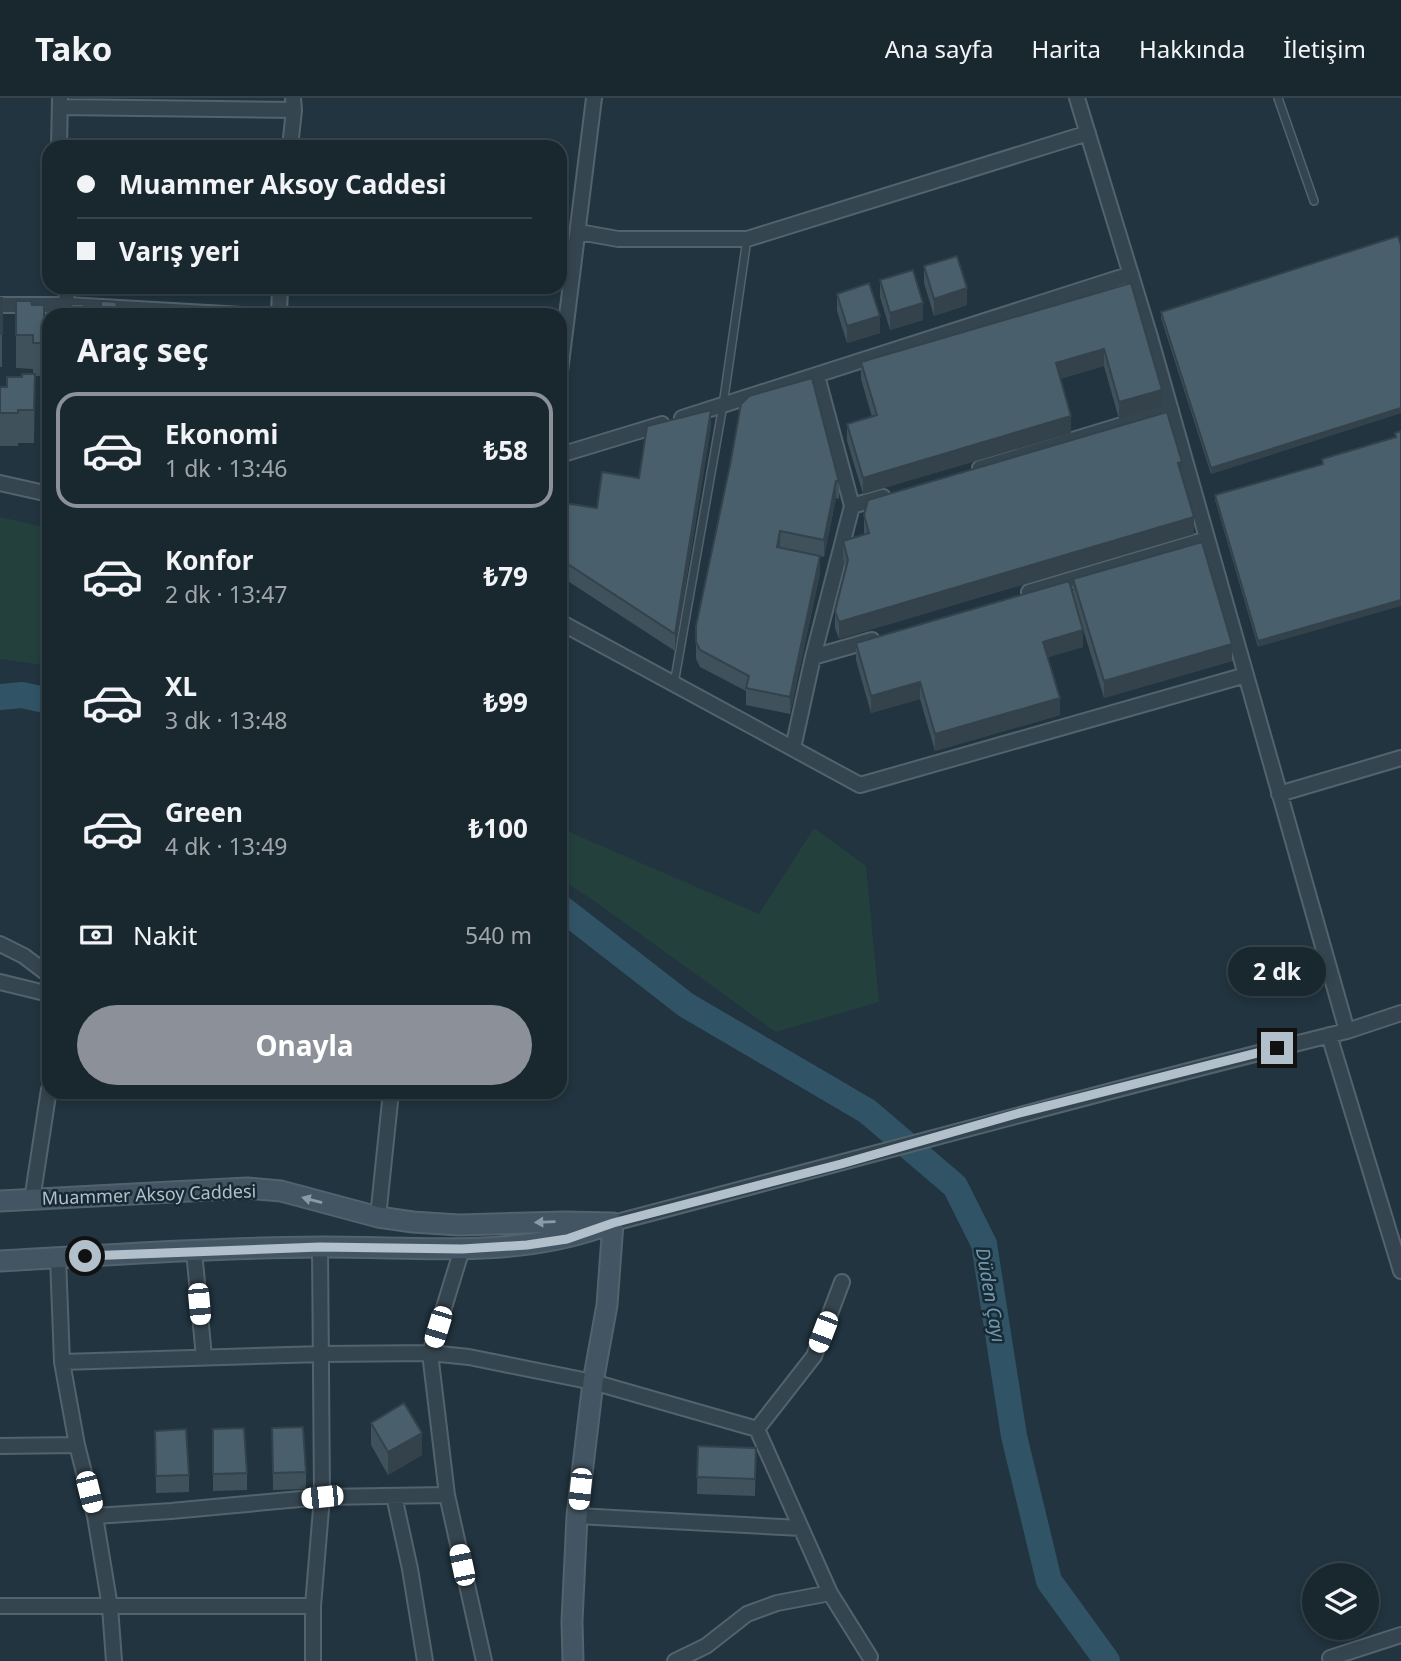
<!DOCTYPE html>
<html lang="tr">
<head>
<meta charset="utf-8">
<style>
  :root { --surface:#19272f; --page:#222f37; --text:#f1f3f6; --muted:#9fa5aa; --line:#37444b; --accent:#8c9099 }
  body { margin:0; font-family:"Noto Sans",sans-serif; background:var(--page); color:var(--text); height:100vh; display:flex; flex-direction:column; font-size:26px; white-space:nowrap }
  * { box-sizing:border-box; margin:0 }
  p { font-size:23px; color:var(--muted) }
  .icon { flex:none; width:38px; height:38px; fill:none; stroke:currentColor; stroke-width:2; stroke-linecap:round; stroke-linejoin:round }
  .map { position:relative; flex:1; overflow:hidden }
  .details { position:absolute; left:42px; top:210px; width:525px; height:791px; display:flex; flex-direction:column; background:var(--surface); border-radius:21px; box-shadow:0 4px 10px #0003,0 0 0 2px var(--line) }
  .details>* { flex:none }
  .hud { position:absolute; left:42px; top:42px; width:525px; height:154px; border-radius:21px; box-shadow:0 4px 10px #0003,0 0 0 2px var(--line); display:grid; align-content:center; height:154px; padding:0 35px; background:var(--surface) }
  .fabs { position:absolute; left:1302px; top:1465px; display:grid; gap:14px }
  .fabs a { display:grid; place-items:center; width:77px; height:77px; border-radius:50%; background:var(--surface); box-shadow:0 4px 10px #0003,0 0 0 2px var(--line); font-size:35px }
  .end { position:absolute; width:32px; height:32px; margin:-16px; border:9px solid #b1c0ca; background:#111; box-shadow:0 0 0 4px #111 }
  .from { border-radius:50% }
  .bubble { position:absolute; height:49px; border-radius:24px; background:var(--surface); box-shadow:0 4px 10px #0003,0 0 0 2px var(--line); font-size:23px; font-weight:700; line-height:49px; text-align:center }
  .car { position:absolute; width:21px; height:42px; margin:-21px -10px; border-radius:9px; box-shadow:0 0 5px 2px #0007; background:linear-gradient(#fff 24%,#345 0 40%,#fff 0 76%,#345 0 86%,#fff 0) }
  .hud b { display:flex; align-items:center; gap:24px; height:66px; font-size:26px }
  .hud b+b { border-top:2px solid var(--line) }
  .hud i { width:18px; height:18px; background:var(--text) }
  ul { padding:0; list-style:none }
  li { display:flex; align-items:center; gap:21px; height:116px; margin:0 14px 10px; padding:0 21px; border:4px solid transparent; border-radius:21px }
  li div { flex:1 }
  li b { display:block; font-size:26px }
  li em { font-style:normal; font-weight:700 }
  li.current { border-color:var(--accent) }
  li>.icon { width:63px; height:63px; stroke-width:1.5 }
  h2 { padding:0 35px; font-size:32px; line-height:84px }
  .pay { display:flex; align-items:center; gap:18px; height:77px; padding:0 35px; font-size:26px }
  .pay p { margin-inline-start:auto }
  .button { display:flex; gap:14px; margin-top:auto; padding:14px 35px }
  .button a { flex:1; height:80px; border-radius:42px; background:var(--accent); color:#fff; font-size:28px; font-weight:700; line-height:80px; text-align:center }
  header { display:flex; align-items:center; gap:42px; box-sizing:border-box; height:98px; padding:0 35px; background:var(--surface); border-bottom:2px solid var(--line) }
  header strong { font-size:33px }
  nav { display:flex; gap:38px; margin-inline-start:auto; font-size:24px }
  .map>svg:first-child { display:block }
  .grass { fill:#23403d }
  .lines { fill:none; stroke-linecap:round; stroke-linejoin:round }
  .river { stroke:#315366; stroke-width:26 }
  .lane-casing { stroke:#53636d; stroke-width:10 }
  .street-casing { stroke:#53636d; stroke-width:18 }
  .secondary-casing { stroke:#53636d; stroke-width:23 }
  .lane { stroke:#35454f; stroke-width:7 }
  .street { stroke:#35454f; stroke-width:14 }
  .secondary { stroke:#435563; stroke-width:19 }
  .wall { fill:#3f525c }
  .shaded-wall { fill:#33424b }
  .building { fill:#495f6b; stroke:#33424b; stroke-width:2 }
  .oneway { fill:#8a9ba6 }
  .route { stroke:#b1c0ca; stroke-width:9 }
  .labels { text-anchor:middle; stroke-width:5; stroke-linejoin:round; paint-order:stroke }
  .street-label { font-size:18px; fill:#b1c0ca; stroke:#1a2a34 }
  .water-label { font-size:19px; font-style:italic; fill:#6e99b1; stroke:#1a2a34 }
</style>
</head>
<body>
<header>
<strong>Tako</strong>
<nav><a>Ana sayfa</a><a>Harita</a><a>Hakkında</a><a>İletişim</a></nav>
</header>
<div class="map">
<svg width="1401" height="1563" viewBox="0 0 1401 1563">
  <rect width="100%" height="100%" fill="#21343f"/>
  <!-- grass -->
  <path class="grass" d="M0,419L49,430V568L0,561Z
    M560,730L759,816L814,730L866,768L879,904L776,934L593,802L560,781Z"/>
  <g class="lines">
    <!-- river -->
    <path class="river" d="M0,599L22,597L49,603
      M560,809L686,907L867,1013L955,1088L984,1146L1014,1338L1049,1483L1107,1563"/>
    <defs>
      <path id="lane" d="M1278,0L1314,103
        M674,586L723,307L747,141"/>
      <path id="street" d="M1077,0L1150,239L1347,933L1401,915
        M60,9L294,12
        M59,49L60,1
        M290,49L294,12L293,0
        M579,134L618,141H747L1088,35
        M66,189L67,207
        M0,207H67L243,217
        M279,217L280,189
        M560,274L594,0
        M817,278L852,408
        M682,320L1131,176
        M560,357L662,326
        M980,370L1171,312
        M0,385L49,396
        M1029,494L1207,441
        M560,524L860,687L1246,577
        M813,559L872,542
        M793,650L813,559L852,408L883,399
        M1279,696L1401,660
        M0,846L24,858L49,877
        M0,884L49,896
        M1329,937L1401,1173
        M32,1102L49,991
        M378,1119L391,994
        M613,1125C858,1061 1101,993 1347,933
        M462,1151L430,1255L447,1397L484,1563
        M194,1153L204,1259
        M58,1160L62,1264L77,1347L95,1418L110,1509L114,1563
        M62,1264L322,1256L430,1255L469,1259L593,1284L757,1331L814,1258L842,1184
        M757,1331L830,1495L870,1559
        M0,1348L77,1347
        M394,1398L410,1471L425,1563
        M95,1418L171,1413L322,1399L447,1397
        M577,1418L801,1430
        M0,1508H313
        M1330,1560L1401,1537
        M313,1563V1508L322,1399L320,1149
        M675,1563L706,1548L747,1516L777,1505L830,1495"/>
      <path id="secondary" d="M0,1103L247,1090L281,1093L378,1119L413,1124L459,1127L564,1124L613,1125
        M0,1163C106,1157 213,1150 319,1149C412,1148 509,1161 599,1130
        M573,1563L572,1523L577,1418L593,1284L607,1207L613,1125"/>
    </defs>
    <!-- lane casing -->
    <use href="#lane" class="lane-casing"/>
    <!-- street casing -->
    <use href="#street" class="street-casing"/>
    <!-- secondary casing -->
    <use href="#secondary" class="secondary-casing"/>
    <!-- lane -->
    <use href="#lane" class="lane"/>
    <!-- street -->
    <use href="#street" class="street"/>
    <!-- secondary -->
    <use href="#secondary" class="secondary"/>
  </g>
  <!-- wall -->
  <path class="wall" d="M1401,147V315L1211,376L1161,220V214Z
    M924,168L967,207L934,218L924,185Z
    M880,182L923,222L890,232L880,199Z
    M1131,185L1162,309L1119,321L1104,268L1060,281L1071,335L863,396L847,343V326L872,319L861,281V264Z
    M837,196L880,235L847,245L837,213Z
    M0,200H2V269H0Z
    M16,203L32,207L44,219H49V278H35L34,345H18V348H0V289H7L22,279L33,276V271L16,270Z
    M711,328L675,553L560,478V431L597,410Z
    M1401,333L1258,549L1215,402V397L1322,366V361L1395,340V335Z
    M730,367L839,384V401L836,400L824,459L820,458V475L790,616L746,607V593L700,569L696,561V528Z
    M1182,377L1194,436L839,541L835,530V513L846,471L843,460V443L864,436V417Z
    M1073,481L1232,563L1104,600L1073,498Z
    M856,545L1083,549L1048,559L1060,617L935,653L920,601L871,615L856,562Z
    M371,1325L422,1357L388,1377L371,1347Z
    M272,1330L306,1374V1391L273,1392Z
    M213,1331L247,1375V1392L213,1393Z
    M155,1333L189,1377V1394L156,1395Z
    M698,1348L756,1350L755,1398L697,1396Z"/>
  <!-- shaded-wall -->
  <path class="shaded-wall" d="M967,190V207L934,218V201Z
    M923,205V222L890,232V215Z
    M880,218V235L847,245V228Z
    M1104,251V268L1056,282V265Z
    M1162,292V309L1119,321V304Z
    M1401,310V315L1211,376V370Z
    M711,312V328L675,553V536Z
    M1071,318V335L863,396V380Z
    M1182,364V381L1178,365Z
    M836,383V400L824,459V442Z
    M1194,419V436L839,541V524Z
    M780,433V450L777,449Z
    M820,458V475L790,616V599Z
    M1401,502V508L1258,549V543Z
    M1083,532V549L1043,561V544Z
    M1232,546V563L1104,600V583Z
    M920,584V601L871,615V598Z
    M1060,600V617L935,653V636Z
    M422,1335V1357L388,1377V1354Z"/>
  <!-- building -->
  <path class="building" d="M1398,138L1401,147V310L1211,370L1161,214Z
    M957,158L967,190L934,201L924,168Z
    M913,172L923,205L890,215L880,182Z
    M869,185L880,218L847,228L837,196Z
    M1131,185L1162,292L1119,304L1104,251L1056,265L1071,318L863,380L847,326L877,317L861,264Z
    M0,200H2V236H0Z
    M16,203H31L32,207H44V219H49V245H33V237H16Z
    M101,203L116,204L117,208H129V217H101Z
    M71,206H84V217H56V209H71Z
    M168,207V217H141V210Z
    M184,210H199L200,214H213V217H184Z
    M239,213H252V217H224V216H239Z
    M22,276H35L34,312H18V315H0V289H7V279H22Z
    M812,280L839,384L836,383L824,442L780,433L777,449L820,458L790,599L746,590L749,578L700,552L696,544V528L730,367L741,306L749,298Z
    M711,312L675,536L560,461V431L564,405L597,410L602,374L639,380L647,328Z
    M1167,314L1182,364L1178,365L1194,419L839,524L835,513L848,462L843,443L869,435L864,417L868,402Z
    M1401,333V502L1258,543L1215,397L1323,366L1322,361L1396,339L1395,335Z
    M1202,444L1232,546L1104,583L1073,481Z
    M1069,483L1083,532L1043,544L1060,600L935,636L920,584L871,598L856,545Z
    M404,1305L422,1335L388,1354L371,1325Z
    M303,1329L306,1374L273,1375L272,1330Z
    M244,1330L247,1375L213,1376V1331Z
    M186,1331L189,1377L156,1378L155,1333Z
    M698,1348L756,1350L755,1381L697,1379Z"/>
  <!-- one-way arrows -->
  <defs><path id="oneway-solid" d="M-6-.8H1V-3.2L6.5 0L1 3.2V.8H-6Z" transform="scale(1.75)"/></defs>
  <g class="oneway">
    <use href="#oneway-solid" transform="translate(312 1102) rotate(-165)"/>
    <use href="#oneway-solid" transform="translate(545 1124) rotate(178)"/>
  </g>
  <g class="lines">
    <!-- route -->
    <path class="route" d="M85,1158L320,1149L462,1151L527,1147L567,1141L613,1125L841,1066L1016,1016L1277,950"/>
  </g>
  <g class="labels">
    <!-- street labels -->
    <g class="street-label">
      <text transform="translate(149 1097) rotate(-2)" y="6">Muammer Aksoy Caddesi</text>
    </g>
    <!-- water labels -->
    <g class="water-label">
      <text transform="translate(991 1197) rotate(80)" y="7">Düden Çayı</text>
    </g>
  </g>
</svg>
<div class="fabs">
<a><svg class="icon" aria-label="layers" viewBox="0 0 24 24"><path d="M12 4l9 5-9 5-9-5zM3 14l9 5 9-5"/></svg></a>
</div>
<i class="end from" style="left:85px;top:1158px"></i>
<i class="end" style="left:1277px;top:950px"></i>
<div class="bubble" style="left:1228px;top:849px;width:98px">2 dk</div>
<i class="car" style="left:199px;top:1206px;rotate:175deg"></i>
<i class="car" style="left:438px;top:1229px;rotate:197deg"></i>
<i class="car" style="left:823px;top:1234px;rotate:201deg"></i>
<i class="car" style="left:580px;top:1391px;rotate:186deg"></i>
<i class="car" style="left:89px;top:1394px;rotate:166deg"></i>
<i class="car" style="left:322px;top:1399px;rotate:264deg"></i>
<i class="car" style="left:462px;top:1467px;rotate:348deg"></i>
<div class="hud">
<b><i class="from"></i>Muammer Aksoy Caddesi</b>
<b><i></i>Varış yeri</b>
</div>
<section class="details">
<h2>Araç seç</h2>
<ul>
<li class="current"><svg class="icon" aria-label="car" viewBox="0 0 24 24"><path d="M5 17H2v-5l4-1 3-4h7l3 4 3 1v5h-3M9 17h6M6 11h13"/><circle cx="7" cy="17" r="2"/><circle cx="17" cy="17" r="2"/></svg><div><b>Ekonomi</b><p>1 dk · 13:46</p></div><em>₺58</em></li>
<li><svg class="icon" aria-label="car" viewBox="0 0 24 24"><path d="M5 17H2v-5l4-1 3-4h7l3 4 3 1v5h-3M9 17h6M6 11h13"/><circle cx="7" cy="17" r="2"/><circle cx="17" cy="17" r="2"/></svg><div><b>Konfor</b><p>2 dk · 13:47</p></div><em>₺79</em></li>
<li><svg class="icon" aria-label="car" viewBox="0 0 24 24"><path d="M5 17H2v-5l4-1 3-4h7l3 4 3 1v5h-3M9 17h6M6 11h13"/><circle cx="7" cy="17" r="2"/><circle cx="17" cy="17" r="2"/></svg><div><b>XL</b><p>3 dk · 13:48</p></div><em>₺99</em></li>
<li><svg class="icon" aria-label="car" viewBox="0 0 24 24"><path d="M5 17H2v-5l4-1 3-4h7l3 4 3 1v5h-3M9 17h6M6 11h13"/><circle cx="7" cy="17" r="2"/><circle cx="17" cy="17" r="2"/></svg><div><b>Green</b><p>4 dk · 13:49</p></div><em>₺100</em></li>
</ul>
<div class="pay"><svg class="icon" aria-label="cash" viewBox="0 0 24 24"><path d="M3 7h18v10H3z"/><circle cx="12" cy="12" r="2"/></svg>Nakit<p>540 m</p></div>
<div class="button"><a>Onayla</a></div>
</section>
</div>
</body>
</html>
